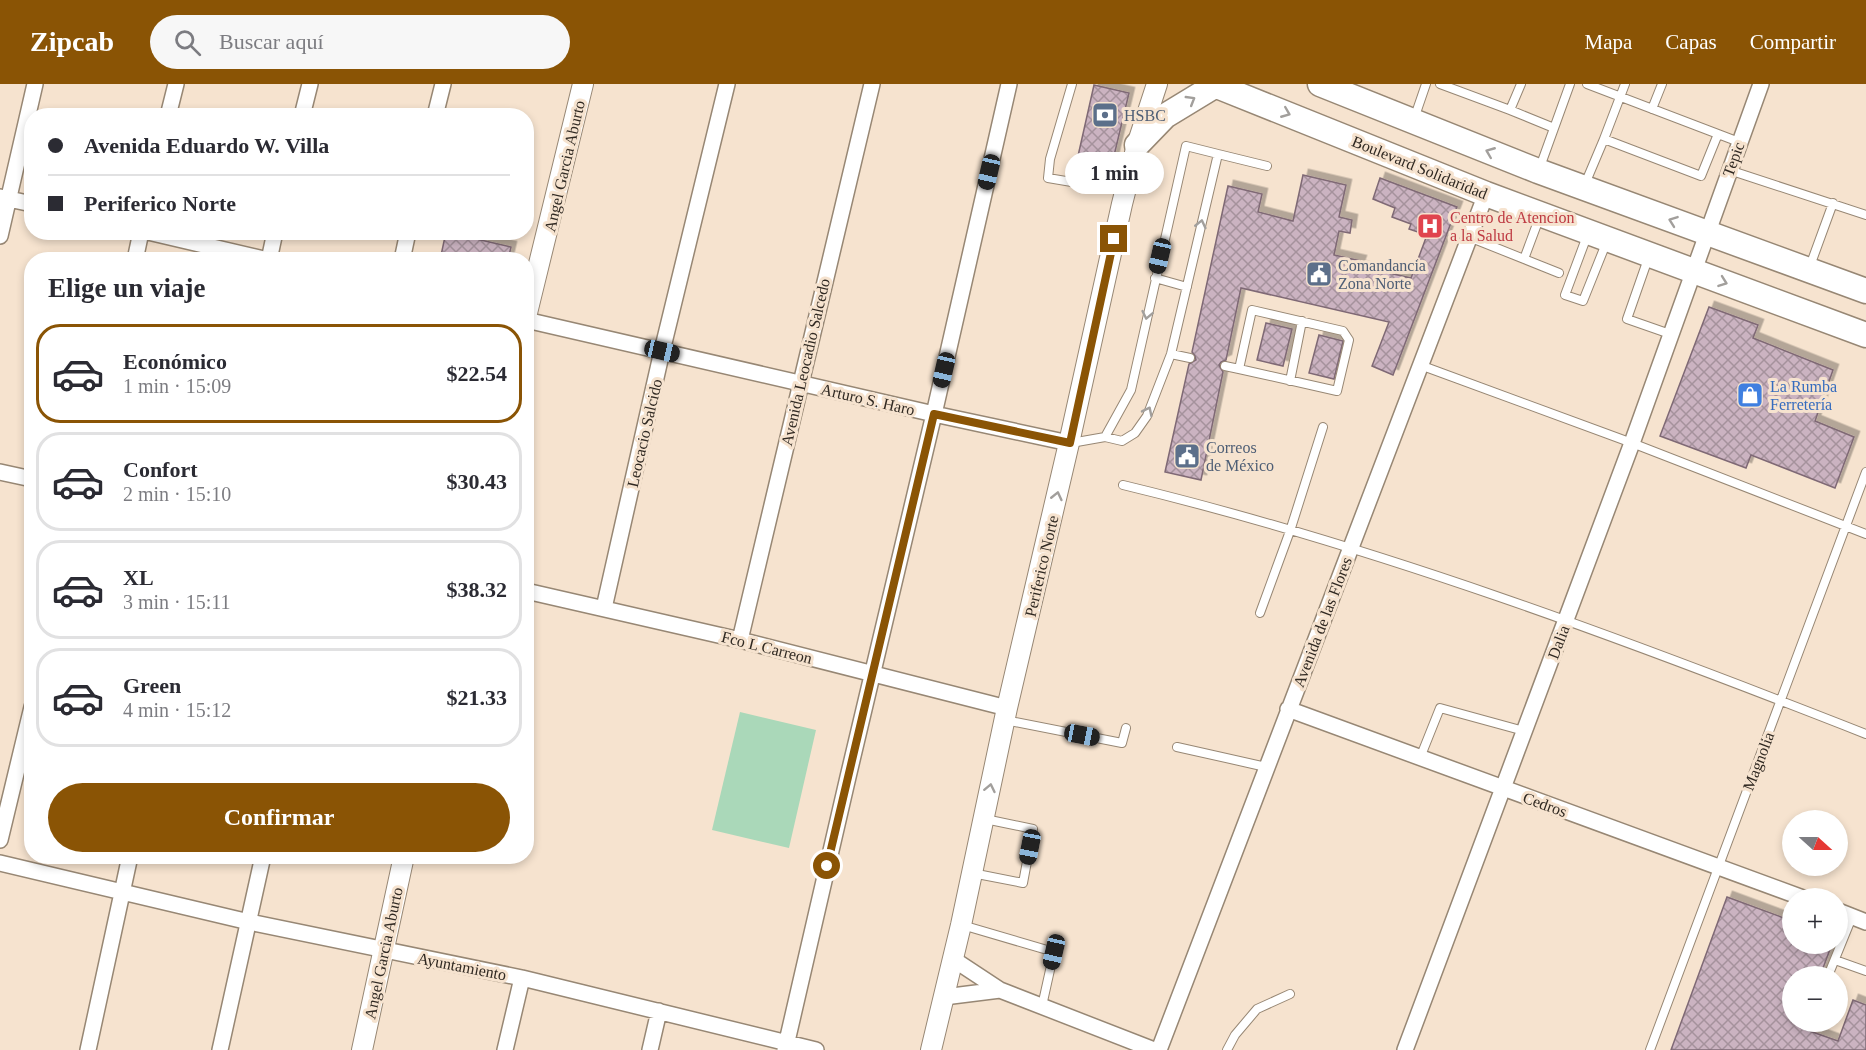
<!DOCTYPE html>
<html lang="es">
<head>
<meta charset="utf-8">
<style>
  :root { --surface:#fff; --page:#f7f7f7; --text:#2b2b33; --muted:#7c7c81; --line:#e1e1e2; --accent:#8a5405 }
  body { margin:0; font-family:Georgia,serif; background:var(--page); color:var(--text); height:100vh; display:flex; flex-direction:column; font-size:22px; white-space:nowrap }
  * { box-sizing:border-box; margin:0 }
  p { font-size:20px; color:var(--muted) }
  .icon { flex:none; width:33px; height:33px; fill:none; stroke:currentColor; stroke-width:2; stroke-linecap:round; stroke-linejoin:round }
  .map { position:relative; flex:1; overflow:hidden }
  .drawer { position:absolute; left:24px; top:168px; width:510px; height:612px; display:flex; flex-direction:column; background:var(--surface); border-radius:24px; box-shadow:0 3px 9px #0003 }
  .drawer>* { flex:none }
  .hud { position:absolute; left:24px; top:24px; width:510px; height:132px; border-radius:24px; box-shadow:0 3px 9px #0003; display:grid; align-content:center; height:132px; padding:0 24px; background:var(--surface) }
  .needle { width:39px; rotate:111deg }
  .buttons { position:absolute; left:1782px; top:726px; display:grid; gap:12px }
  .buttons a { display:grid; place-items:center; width:66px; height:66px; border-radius:50%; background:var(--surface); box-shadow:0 3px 9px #0003; font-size:30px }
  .end { position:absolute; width:27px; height:27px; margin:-14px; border:8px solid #8a5405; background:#fff; box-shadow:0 0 0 3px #fff }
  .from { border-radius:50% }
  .bubble { position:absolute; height:42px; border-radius:21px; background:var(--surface); box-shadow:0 3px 9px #0003; font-size:20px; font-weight:800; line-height:42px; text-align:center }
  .car { position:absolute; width:18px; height:36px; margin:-18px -9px; border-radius:8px; box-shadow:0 0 4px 2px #0007; background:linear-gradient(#222 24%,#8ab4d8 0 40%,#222 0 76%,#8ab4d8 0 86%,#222 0) }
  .hud b { display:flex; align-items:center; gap:21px; height:57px; font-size:22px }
  .hud b+b { border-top:2px solid var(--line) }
  .hud i { width:15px; height:15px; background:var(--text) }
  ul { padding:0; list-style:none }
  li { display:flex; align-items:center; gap:18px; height:99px; margin:0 12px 9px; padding:0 12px; border:3px solid var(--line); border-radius:24px }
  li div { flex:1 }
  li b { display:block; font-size:22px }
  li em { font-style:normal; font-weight:800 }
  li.current { border-color:var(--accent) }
  li>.icon { width:54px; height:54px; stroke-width:1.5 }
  h2 { padding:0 24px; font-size:27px; line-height:72px }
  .action { display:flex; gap:12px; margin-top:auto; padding:12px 24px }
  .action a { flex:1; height:69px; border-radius:36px; background:var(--accent); color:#fff; font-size:24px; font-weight:800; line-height:69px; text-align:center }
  header { display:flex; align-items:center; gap:36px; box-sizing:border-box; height:84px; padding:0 30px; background:var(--accent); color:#fff }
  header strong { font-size:28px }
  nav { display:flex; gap:33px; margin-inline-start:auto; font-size:21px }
  .search { width:420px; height:54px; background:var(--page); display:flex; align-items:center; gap:15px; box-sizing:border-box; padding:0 21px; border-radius:33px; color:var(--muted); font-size:22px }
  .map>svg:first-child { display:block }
  .green { fill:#aad8b9 }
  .building { fill:url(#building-cross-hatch); stroke:#7f6975; stroke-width:1.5; filter:url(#shadow) }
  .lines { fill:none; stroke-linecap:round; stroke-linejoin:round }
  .service-casing { stroke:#978774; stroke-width:10 }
  .minor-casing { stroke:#978774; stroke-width:18 }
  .tertiary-casing { stroke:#978774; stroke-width:22 }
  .primary-casing { stroke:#978774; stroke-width:27 }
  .service { stroke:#fff; stroke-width:8 }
  .minor { stroke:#fff; stroke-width:15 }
  .tertiary { stroke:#fff; stroke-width:20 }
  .primary { stroke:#fff; stroke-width:24 }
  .oneway { stroke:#a29f9c }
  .route { stroke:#8a5405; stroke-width:8 }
  .labels { text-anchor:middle; stroke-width:6; stroke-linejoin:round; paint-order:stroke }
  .service-label { font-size:16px; fill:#4e5e75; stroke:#f6e3cf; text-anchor:start }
  .street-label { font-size:16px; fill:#302922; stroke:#f6e3cf }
  .health-label { font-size:16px; fill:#be3a42; stroke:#f6e3cf; text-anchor:start }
  .shop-label { font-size:16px; fill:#366cbe; stroke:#f6e3cf; text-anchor:start }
</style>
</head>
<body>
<header>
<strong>Zipcab</strong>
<div class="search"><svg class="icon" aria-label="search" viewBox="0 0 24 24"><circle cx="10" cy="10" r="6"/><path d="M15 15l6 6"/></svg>Buscar aquí</div>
<nav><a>Mapa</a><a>Capas</a><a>Compartir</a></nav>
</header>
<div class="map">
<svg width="1866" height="966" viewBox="0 0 1866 966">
  <defs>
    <pattern id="building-cross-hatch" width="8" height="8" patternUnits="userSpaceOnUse" patternTransform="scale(1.5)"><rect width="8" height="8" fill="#cbb3c1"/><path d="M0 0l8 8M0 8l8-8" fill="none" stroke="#a5929c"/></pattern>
    <filter id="shadow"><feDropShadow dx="5.5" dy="-5.5" stdDeviation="0" flood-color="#0004"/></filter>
  </defs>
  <rect width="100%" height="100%" fill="#f6e3cf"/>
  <!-- green -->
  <path class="green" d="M740,628L816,646L789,764L712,746Z"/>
  <!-- building -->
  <path class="building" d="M1094,1L1129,9L1112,80L1078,72Z
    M1303,91L1346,101L1339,133L1352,136L1350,149L1339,147L1334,171L1361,177L1359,182L1411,194L1427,151L1409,145L1411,140L1392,133L1395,124L1373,115L1380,94L1457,123L1393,291L1372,282L1389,238L1241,204L1226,276L1221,278L1219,281L1223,288L1201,396L1165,388L1189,280L1196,276L1195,272L1192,268L1228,102L1262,110L1258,128L1293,137Z
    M446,148L511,163L508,176H440Z
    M1709,223L1758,241L1753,254L1833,286L1815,337L1854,353L1835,404L1751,371L1746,384L1660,352Z
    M1266,239L1292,245L1283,282L1257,276Z
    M1319,251L1343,257L1334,295L1309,289Z
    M1727,813L1792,837V860H1832L1820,892H1792V938H1803L1801,944L1838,957L1853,916L1866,921V966H1671Z"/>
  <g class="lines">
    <defs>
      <path id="service" d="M1072,0L1050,75L1048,94L1125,107
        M1440,0L1510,26L1521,0
        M1587,0L1739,58
        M1625,0L1604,55L1701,92L1718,50
        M1652,25L1662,0
        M1510,26L1554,44
        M1414,35L1426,0
        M1218,70L1267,82
        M1540,83L1570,0
        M1729,86L1866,131
        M1585,100L1604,55
        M1587,152L1565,211L1583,217L1607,157
        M1469,153L1559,189
        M1649,172L1627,235L1670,250
        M1524,175L1540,132
        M1810,182L1833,119
        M1155,194L1187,203
        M1171,270L1190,274
        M1420,281L1632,359L1866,450
        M1225,282L1239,285L1337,307L1349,256L1343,247L1252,226L1239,285
        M1290,297L1302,237
        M1071,359L1105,353L1122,357L1135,349L1147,332L1171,270L1218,70L1186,62L1131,306L1105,353
        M1123,401C1376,462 1624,555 1866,650
        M1260,529L1290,447L1323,343
        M1005,636L1122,659L1126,644
        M1177,663L1266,683
        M1420,674L1440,624L1524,647
        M972,789L1023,799L1033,745L985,735
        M962,841L1054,868L1042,922
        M1835,876L1866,887
        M1828,892L1852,833
        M1227,966L1235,951L1257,925L1290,910
        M1650,966L1866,388"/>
      <path id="minor" d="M168,32L176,0
        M302,32L310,0
        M435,32L443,0
        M0,113L32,120
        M148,148L268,176
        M0,152L35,0
        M135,176L141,148
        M269,176L275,148
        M402,176L408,148
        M526,236L934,330L1069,359
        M0,388L32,395
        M526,507L740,556L1007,624
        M604,524L662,267L727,0
        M740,556L872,0
        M1288,625L1803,814
        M0,756L32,623
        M0,779L249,838L522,894L816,966
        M1838,827L1866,838
        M953,875L1000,906L1154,966
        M944,913L1000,906
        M88,966L130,772
        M220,966L263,772
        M505,966L522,894
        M650,966L659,927
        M785,966L848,693L934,330L1009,0
        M1159,966L1486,110
        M1405,966L1632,359L1761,0"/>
      <path id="tertiary" d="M526,233L583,0
        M362,966L404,772
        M931,966L961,841L1007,624L1069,359L1122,120L1137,61L1157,0"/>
      <path id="primary" d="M1212,0L1486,110L1866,251
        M1320,0L1538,87L1866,207
        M1137,61L1165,32L1216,1"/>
    </defs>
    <!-- service casing -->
    <use href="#service" class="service-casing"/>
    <!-- minor casing -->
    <use href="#minor" class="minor-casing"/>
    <!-- tertiary casing -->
    <use href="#tertiary" class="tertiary-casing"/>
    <!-- primary casing -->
    <use href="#primary" class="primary-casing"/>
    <!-- service -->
    <use href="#service" class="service"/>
    <!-- minor -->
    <use href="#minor" class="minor"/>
    <!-- tertiary -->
    <use href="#tertiary" class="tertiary"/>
    <!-- primary -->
    <use href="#primary" class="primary"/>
  </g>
  <!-- one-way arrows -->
  <defs><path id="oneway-chevron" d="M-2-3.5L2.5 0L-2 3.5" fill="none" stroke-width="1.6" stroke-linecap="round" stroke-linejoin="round" transform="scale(1.5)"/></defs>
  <g class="oneway">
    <use href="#oneway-chevron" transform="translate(1191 16) rotate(-31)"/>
    <use href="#oneway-chevron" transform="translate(1286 29) rotate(22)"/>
    <use href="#oneway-chevron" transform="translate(1490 68) rotate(-158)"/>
    <use href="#oneway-chevron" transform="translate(1673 137) rotate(-160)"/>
    <use href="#oneway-chevron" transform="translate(1201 140) rotate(-77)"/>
    <use href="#oneway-chevron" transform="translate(1723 198) rotate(20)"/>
    <use href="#oneway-chevron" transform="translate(1147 231) rotate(102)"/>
    <use href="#oneway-chevron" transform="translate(1148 327) rotate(-64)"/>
    <use href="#oneway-chevron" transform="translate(1057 412) rotate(-77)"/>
    <use href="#oneway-chevron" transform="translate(990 704) rotate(-78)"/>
  </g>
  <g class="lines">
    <!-- route -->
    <path class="route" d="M827,782L934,330L1070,359L1114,155"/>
  </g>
  <!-- icons -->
  <defs>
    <symbol id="bank-square" viewBox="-11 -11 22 22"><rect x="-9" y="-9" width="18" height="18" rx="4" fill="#5c6f8a" stroke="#f6e3cf"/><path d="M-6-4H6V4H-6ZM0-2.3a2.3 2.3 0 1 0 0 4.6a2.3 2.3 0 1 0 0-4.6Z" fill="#fff"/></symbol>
    <symbol id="hospital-square" viewBox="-11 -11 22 22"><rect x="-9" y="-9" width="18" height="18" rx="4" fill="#e0444e" stroke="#f6e3cf"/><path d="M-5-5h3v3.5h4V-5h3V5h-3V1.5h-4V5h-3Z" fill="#fff"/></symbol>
    <symbol id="civic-square" viewBox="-11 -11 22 22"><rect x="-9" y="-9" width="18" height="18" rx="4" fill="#5c6f8a" stroke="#f6e3cf"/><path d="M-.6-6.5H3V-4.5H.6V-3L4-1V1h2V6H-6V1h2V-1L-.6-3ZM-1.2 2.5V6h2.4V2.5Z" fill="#fff"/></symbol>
    <symbol id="shop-square" viewBox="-11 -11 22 22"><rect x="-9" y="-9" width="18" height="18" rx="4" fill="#3f7fe0" stroke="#f6e3cf"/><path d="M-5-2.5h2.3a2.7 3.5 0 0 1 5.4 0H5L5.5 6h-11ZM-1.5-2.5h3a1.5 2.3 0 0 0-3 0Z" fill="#fff"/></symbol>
  </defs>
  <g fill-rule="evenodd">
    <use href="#bank-square" x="1090" y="16" width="30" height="30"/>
    <use href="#hospital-square" x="1415" y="127" width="30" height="30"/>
    <use href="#civic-square" x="1304" y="175" width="30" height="30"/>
    <use href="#shop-square" x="1735" y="296" width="30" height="30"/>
    <use href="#civic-square" x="1172" y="357" width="30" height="30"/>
  </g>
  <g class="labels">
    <!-- service labels -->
    <g class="service-label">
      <text x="1124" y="37">HSBC</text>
      <text x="1338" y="187">Comandancia<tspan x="1338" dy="18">Zona Norte</tspan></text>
      <text x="1206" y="369">Correos<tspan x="1206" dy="18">de México</tspan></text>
    </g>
    <!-- street labels -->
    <g class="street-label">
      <text transform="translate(1733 75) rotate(-70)" y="6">Tepic</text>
      <text transform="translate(564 82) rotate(-77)" y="6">Angel Garcia Aburto</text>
      <text transform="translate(1420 83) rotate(22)" y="6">Boulevard Solidaridad</text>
      <text transform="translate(805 278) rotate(-77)" y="6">Avenida Leocadio Salcedo</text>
      <text transform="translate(868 315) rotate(13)" y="6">Arturo S. Haro</text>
      <text transform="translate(644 349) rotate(-77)" y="6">Leocacio Salcido</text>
      <text transform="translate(1041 482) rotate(-77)" y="6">Periferico Norte</text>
      <text transform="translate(1322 538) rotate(-69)" y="6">Avenida de las Flores</text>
      <text transform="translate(1558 558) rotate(-69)" y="6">Dalia</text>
      <text transform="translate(767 563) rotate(14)" y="6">Fco L Carreon</text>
      <text transform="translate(1758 677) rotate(-69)" y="6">Magnolia</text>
      <text transform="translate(1545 720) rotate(20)" y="6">Cedros</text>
      <text transform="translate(383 869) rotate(-78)" y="6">Angel Garcia Aburto</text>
      <text transform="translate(462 882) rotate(11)" y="6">Ayuntamiento</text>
    </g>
    <!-- health labels -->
    <g class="health-label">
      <text x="1450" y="139">Centro de Atencion<tspan x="1450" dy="18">a la Salud</tspan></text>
    </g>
    <!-- shop labels -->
    <g class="shop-label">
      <text x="1770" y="308">La Rumba<tspan x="1770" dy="18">Ferretería</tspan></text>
    </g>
  </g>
</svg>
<div class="buttons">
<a><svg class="needle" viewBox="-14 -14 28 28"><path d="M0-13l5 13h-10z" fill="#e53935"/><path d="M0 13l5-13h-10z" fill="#7c7c81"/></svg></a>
<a>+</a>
<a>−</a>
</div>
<i class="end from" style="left:827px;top:782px"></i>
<i class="end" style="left:1114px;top:155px"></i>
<div class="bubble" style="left:1065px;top:68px;width:99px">1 min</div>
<i class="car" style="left:989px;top:88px;rotate:193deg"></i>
<i class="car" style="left:1160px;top:172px;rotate:193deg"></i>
<i class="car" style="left:662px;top:267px;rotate:103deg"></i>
<i class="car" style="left:944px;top:286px;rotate:193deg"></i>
<i class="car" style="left:1082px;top:651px;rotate:101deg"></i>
<i class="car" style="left:1030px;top:763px;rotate:191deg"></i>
<i class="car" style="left:1054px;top:868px;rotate:193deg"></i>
<div class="hud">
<b><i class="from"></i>Avenida Eduardo W. Villa</b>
<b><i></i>Periferico Norte</b>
</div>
<section class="drawer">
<h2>Elige un viaje</h2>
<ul>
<li class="current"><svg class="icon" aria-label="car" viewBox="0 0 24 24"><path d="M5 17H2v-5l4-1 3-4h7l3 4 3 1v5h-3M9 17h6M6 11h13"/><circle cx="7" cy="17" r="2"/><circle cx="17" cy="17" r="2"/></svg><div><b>Económico</b><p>1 min · 15:09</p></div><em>$22.54</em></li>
<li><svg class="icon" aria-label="car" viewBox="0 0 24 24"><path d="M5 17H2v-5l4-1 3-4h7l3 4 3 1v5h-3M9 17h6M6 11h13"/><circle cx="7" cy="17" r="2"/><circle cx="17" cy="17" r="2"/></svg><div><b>Confort</b><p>2 min · 15:10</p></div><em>$30.43</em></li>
<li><svg class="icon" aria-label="car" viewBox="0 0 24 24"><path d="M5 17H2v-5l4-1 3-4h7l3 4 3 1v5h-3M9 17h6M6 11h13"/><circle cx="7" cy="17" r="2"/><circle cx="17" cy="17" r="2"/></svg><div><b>XL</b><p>3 min · 15:11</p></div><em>$38.32</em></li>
<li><svg class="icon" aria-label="car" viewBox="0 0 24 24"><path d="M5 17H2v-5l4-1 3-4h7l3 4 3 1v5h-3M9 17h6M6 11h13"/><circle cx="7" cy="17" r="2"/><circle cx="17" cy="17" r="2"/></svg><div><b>Green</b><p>4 min · 15:12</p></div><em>$21.33</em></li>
</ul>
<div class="action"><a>Confirmar</a></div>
</section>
</div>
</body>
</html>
